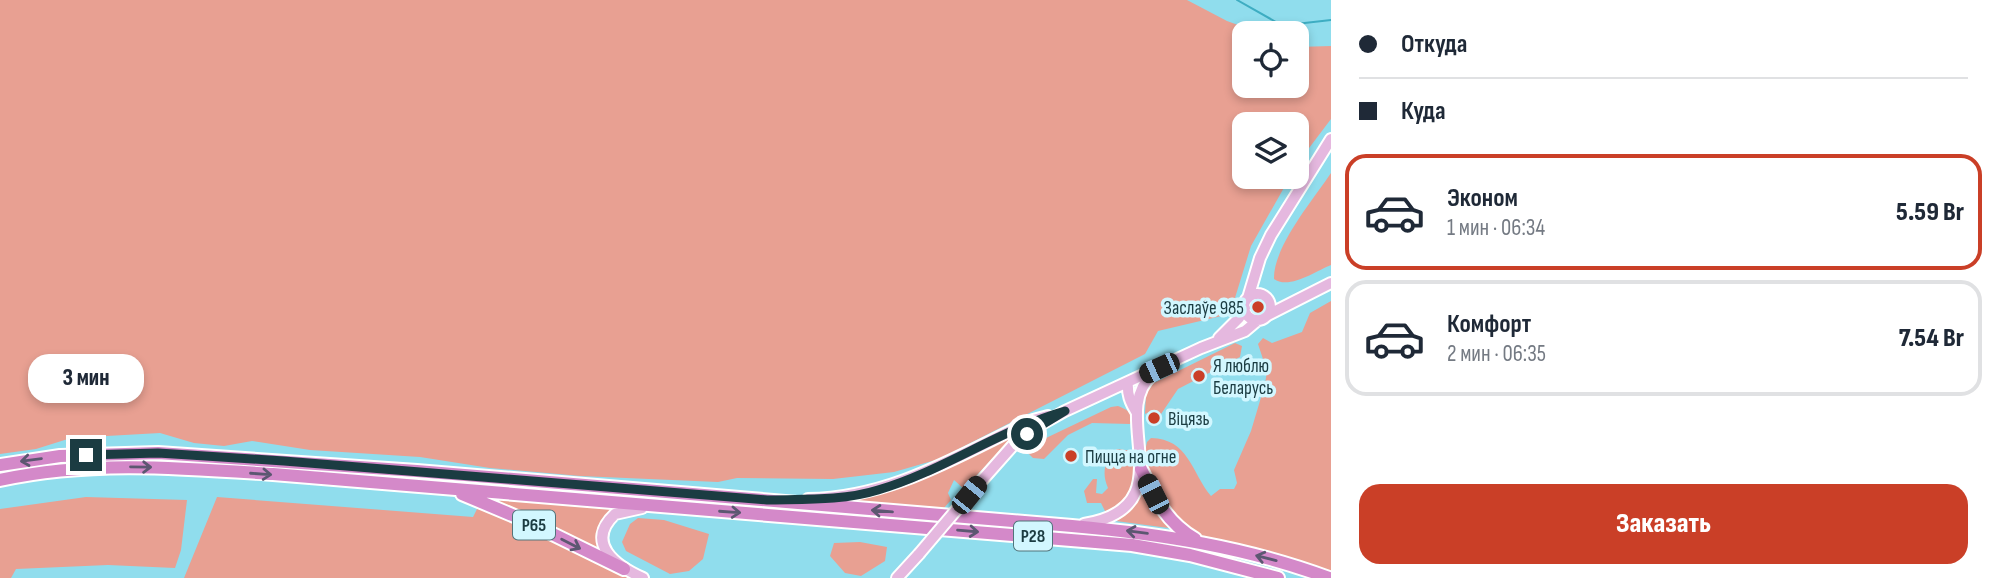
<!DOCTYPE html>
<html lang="ru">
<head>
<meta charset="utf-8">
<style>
  :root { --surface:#fff; --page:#f2f2f3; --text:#1f2937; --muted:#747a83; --line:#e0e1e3; --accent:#ca3f27 }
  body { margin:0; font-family:"Sofia Sans Condensed",sans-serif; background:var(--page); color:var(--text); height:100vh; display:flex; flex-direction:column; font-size:26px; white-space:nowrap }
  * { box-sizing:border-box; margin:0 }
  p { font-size:23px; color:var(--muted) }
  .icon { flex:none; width:38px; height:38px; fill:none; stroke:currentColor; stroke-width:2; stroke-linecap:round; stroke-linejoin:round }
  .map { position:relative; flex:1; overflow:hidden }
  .side { display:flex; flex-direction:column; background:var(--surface); width:665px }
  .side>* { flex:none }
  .banner { display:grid; align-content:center; height:154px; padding:0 28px; background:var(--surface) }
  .buttons { position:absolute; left:1232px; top:21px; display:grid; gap:14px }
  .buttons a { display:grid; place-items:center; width:77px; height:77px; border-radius:14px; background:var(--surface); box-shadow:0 4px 10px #0003; font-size:35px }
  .end { position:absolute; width:32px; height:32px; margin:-16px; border:9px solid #1b3c42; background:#fff; box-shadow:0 0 0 4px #fff }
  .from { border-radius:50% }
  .bubble { position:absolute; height:49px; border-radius:21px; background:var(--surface); box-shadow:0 4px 10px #0003; font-size:23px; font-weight:800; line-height:49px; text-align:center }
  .car { position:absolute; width:21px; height:42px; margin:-21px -10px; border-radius:9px; box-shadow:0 0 5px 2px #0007; background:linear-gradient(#222 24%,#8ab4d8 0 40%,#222 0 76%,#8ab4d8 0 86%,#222 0) }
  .banner b { display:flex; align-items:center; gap:24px; height:66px; font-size:26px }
  .banner b+b { border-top:2px solid var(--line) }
  .banner i { width:18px; height:18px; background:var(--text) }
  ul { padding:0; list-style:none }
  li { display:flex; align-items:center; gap:21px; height:116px; margin:0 14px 10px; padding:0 14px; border:4px solid var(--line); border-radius:21px }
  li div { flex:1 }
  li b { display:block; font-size:26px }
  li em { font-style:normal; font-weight:800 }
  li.on { border-color:var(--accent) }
  li>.icon { width:63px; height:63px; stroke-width:1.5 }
  .action { display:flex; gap:14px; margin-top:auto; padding:14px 28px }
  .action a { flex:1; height:80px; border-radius:21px; background:var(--accent); color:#fff; font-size:28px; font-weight:800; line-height:80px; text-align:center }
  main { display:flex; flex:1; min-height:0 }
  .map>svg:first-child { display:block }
  .green { fill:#e8a092 }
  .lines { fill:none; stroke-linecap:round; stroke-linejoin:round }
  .stream { stroke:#3eadc2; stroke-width:2 }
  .major-casing { stroke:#fff; stroke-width:14 }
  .highway-casing { stroke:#fff; stroke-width:16 }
  .major { stroke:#e5b8df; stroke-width:10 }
  .highway { stroke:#d489c9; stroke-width:12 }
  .major-bridge-casing { stroke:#fff; stroke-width:14; stroke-linecap:butt }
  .major-bridge { stroke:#e5b8df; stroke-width:10 }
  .oneway { stroke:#5c5771 }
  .route { stroke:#1b3c42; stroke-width:9 }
  .poi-dot { fill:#ca3f27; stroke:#d2f7ff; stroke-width:2.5 }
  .labels { text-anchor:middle; stroke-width:7; stroke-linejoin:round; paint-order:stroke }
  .shield { fill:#d2f7ff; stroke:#52747b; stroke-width:2 }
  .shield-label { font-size:18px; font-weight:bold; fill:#1b3c42 }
  .poi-label { font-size:19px; fill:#1b3c42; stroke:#d2f7ff; text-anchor:start }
</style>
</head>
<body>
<main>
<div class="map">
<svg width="1331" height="578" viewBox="0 0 1331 578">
  <rect width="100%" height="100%" fill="#90dded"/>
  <!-- green -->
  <path class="green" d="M0,0H1187L1227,21L1260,33H1244V86H1297V47L1331,46V119L1297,164V124H1244V177H1290L1251,246L1230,314L1158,331L1145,354L939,459L894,472L833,479L737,478L718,482L580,476L490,468L420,457L310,450L252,441L224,446L194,443L160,433L71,438L36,449L0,454Z
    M1331,173V265C1316,271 1289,290 1274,279C1273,247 1313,200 1331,173Z
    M1331,301V574L1196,537L1159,499L1149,469L1145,452L1147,442L1151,438C1189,439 1191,472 1211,496L1220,489H1234L1237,483L1234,470L1251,431L1265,384L1267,371L1258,344L1263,338L1272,343L1302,332L1310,313Z
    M1235,343L1242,346L1240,357L1178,389L1159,417L1153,410L1145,414L1146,392L1154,383Z
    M1118,406C1125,409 1131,411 1133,419L1130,424L1092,423L1068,435L1044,459L1033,458L1026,451L1046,438L1111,407Z
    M1025,428L1007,443L964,489L954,480L948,493L951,500L944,508L852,501L902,485Z
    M1117,449L1133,451C1139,474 1132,494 1115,511H1105L1101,503H1087L1084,491L1093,479H1097L1096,493L1102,494L1108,488C1101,472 1105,460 1117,449Z
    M1141,478L1176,529L1116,521L1132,504Z
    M86,497L187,500L181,550L175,568L108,565L16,569L11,578H0V509Z
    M217,497L473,517L478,507L525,526L629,578H184Z
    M493,498L612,508L601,525L607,559Z
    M638,518L664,520L709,534L703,559L689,571L670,574L626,551L622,542L630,524Z
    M860,542L887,547L885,561L861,576L845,573L830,556L834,543Z"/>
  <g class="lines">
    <!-- stream -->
    <path class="stream" d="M1237,0L1276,22L1287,25L1331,20"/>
    <defs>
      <path id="major" d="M1244 307a13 13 0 1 1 26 0a13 13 0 1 1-26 0Z
        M1248,298L1260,258L1271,235L1331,139
        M1266,316L1331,283
        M1219,338L1239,318L1245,308
        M1128,382C1127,394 1130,402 1137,413
        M969,495L1015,443L1040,425L1065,411L1201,348L1245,331L1258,320
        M808,499C892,498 959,455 1033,420L1048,416
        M642,508L615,514C584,543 616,566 643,578
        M1084,524C1187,507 1107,415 1152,375
        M897,578L919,554"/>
      <path id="highway" d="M0,465L60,456L158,453L417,471L1072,526C1160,534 1246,547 1329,578
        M1141,469C1155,498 1166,522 1195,539
        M0,480C90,460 183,468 273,474L1132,545L1190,555L1278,578
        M462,494L524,520L624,569"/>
    </defs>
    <!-- major casing -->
    <use href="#major" class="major-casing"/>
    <!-- highway casing -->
    <use href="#highway" class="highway-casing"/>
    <!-- major -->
    <use href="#major" class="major"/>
    <!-- highway -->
    <use href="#highway" class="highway"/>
    <defs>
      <path id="major-bridge" d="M919,554L969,495"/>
    </defs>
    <!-- major-bridge casing -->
    <use href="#major-bridge" class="major-bridge-casing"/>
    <!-- major-bridge -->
    <use href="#major-bridge" class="major-bridge"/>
  </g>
  <!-- one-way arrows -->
  <defs><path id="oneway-shaft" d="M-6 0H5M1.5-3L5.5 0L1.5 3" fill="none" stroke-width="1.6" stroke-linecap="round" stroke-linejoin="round" transform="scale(1.75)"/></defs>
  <g class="oneway">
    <use href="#oneway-shaft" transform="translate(31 460) rotate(173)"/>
    <use href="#oneway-shaft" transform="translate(141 467) rotate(1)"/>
    <use href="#oneway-shaft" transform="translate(261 474) rotate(4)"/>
    <use href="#oneway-shaft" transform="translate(882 511) rotate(-175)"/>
    <use href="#oneway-shaft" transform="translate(730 512) rotate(4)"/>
    <use href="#oneway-shaft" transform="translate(968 531) rotate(5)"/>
    <use href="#oneway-shaft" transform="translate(1137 532) rotate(-173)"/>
    <use href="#oneway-shaft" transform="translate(571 544) rotate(27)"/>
    <use href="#oneway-shaft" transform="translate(1266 558) rotate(-166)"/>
  </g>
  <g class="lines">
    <!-- route -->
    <path class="route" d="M86,455L158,453L284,461L767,500C803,499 843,501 878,490C943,471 999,430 1065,411L1027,434"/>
  </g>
  <!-- markers -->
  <g class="poi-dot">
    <circle cx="1258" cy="307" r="7"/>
    <circle cx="1199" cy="376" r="7"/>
    <circle cx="1154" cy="418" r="7"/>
    <circle cx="1071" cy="456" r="7"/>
  </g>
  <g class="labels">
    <!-- shield labels -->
    <g class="shield">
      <rect x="513" y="510.5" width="42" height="29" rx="5"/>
      <rect x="1014" y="521.5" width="38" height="29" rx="5"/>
    </g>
    <g class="shield-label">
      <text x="534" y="531">Р65</text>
      <text x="1033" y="542">Р28</text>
    </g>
    <!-- poi labels -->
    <g class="poi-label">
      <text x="1244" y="314" text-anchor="end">Заслаўе 985</text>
      <text x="1213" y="372">Я люблю<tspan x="1213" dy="22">Беларусь</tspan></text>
      <text x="1168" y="425">Віцязь</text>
      <text x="1085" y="463">Пицца на огне</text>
    </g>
  </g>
</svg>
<div class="buttons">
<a><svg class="icon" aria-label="locate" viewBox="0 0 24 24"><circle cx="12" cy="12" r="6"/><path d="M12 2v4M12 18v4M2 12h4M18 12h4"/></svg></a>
<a><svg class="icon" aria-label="layers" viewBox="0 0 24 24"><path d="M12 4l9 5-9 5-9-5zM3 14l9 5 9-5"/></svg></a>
</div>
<i class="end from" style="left:1027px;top:434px"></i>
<i class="end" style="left:86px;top:455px"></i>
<div class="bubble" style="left:28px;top:354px;width:116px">3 мин</div>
<i class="car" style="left:1159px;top:368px;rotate:246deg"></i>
<i class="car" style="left:1153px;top:494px;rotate:333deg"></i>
<i class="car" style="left:969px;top:495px;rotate:39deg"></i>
</div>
<section class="side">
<div class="banner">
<b><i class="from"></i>Откуда</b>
<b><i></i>Куда</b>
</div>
<ul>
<li class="on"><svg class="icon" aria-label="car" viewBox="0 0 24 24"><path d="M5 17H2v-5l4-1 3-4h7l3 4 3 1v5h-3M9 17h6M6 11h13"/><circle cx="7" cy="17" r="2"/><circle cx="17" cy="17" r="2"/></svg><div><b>Эконом</b><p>1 мин · 06:34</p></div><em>5.59 Br</em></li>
<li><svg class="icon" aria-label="car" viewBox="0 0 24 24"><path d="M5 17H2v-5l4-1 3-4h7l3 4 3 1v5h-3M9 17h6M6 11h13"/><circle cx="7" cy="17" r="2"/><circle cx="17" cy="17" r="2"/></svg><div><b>Комфорт</b><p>2 мин · 06:35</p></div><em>7.54 Br</em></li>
</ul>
<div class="action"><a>Заказать</a></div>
</section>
</main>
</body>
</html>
